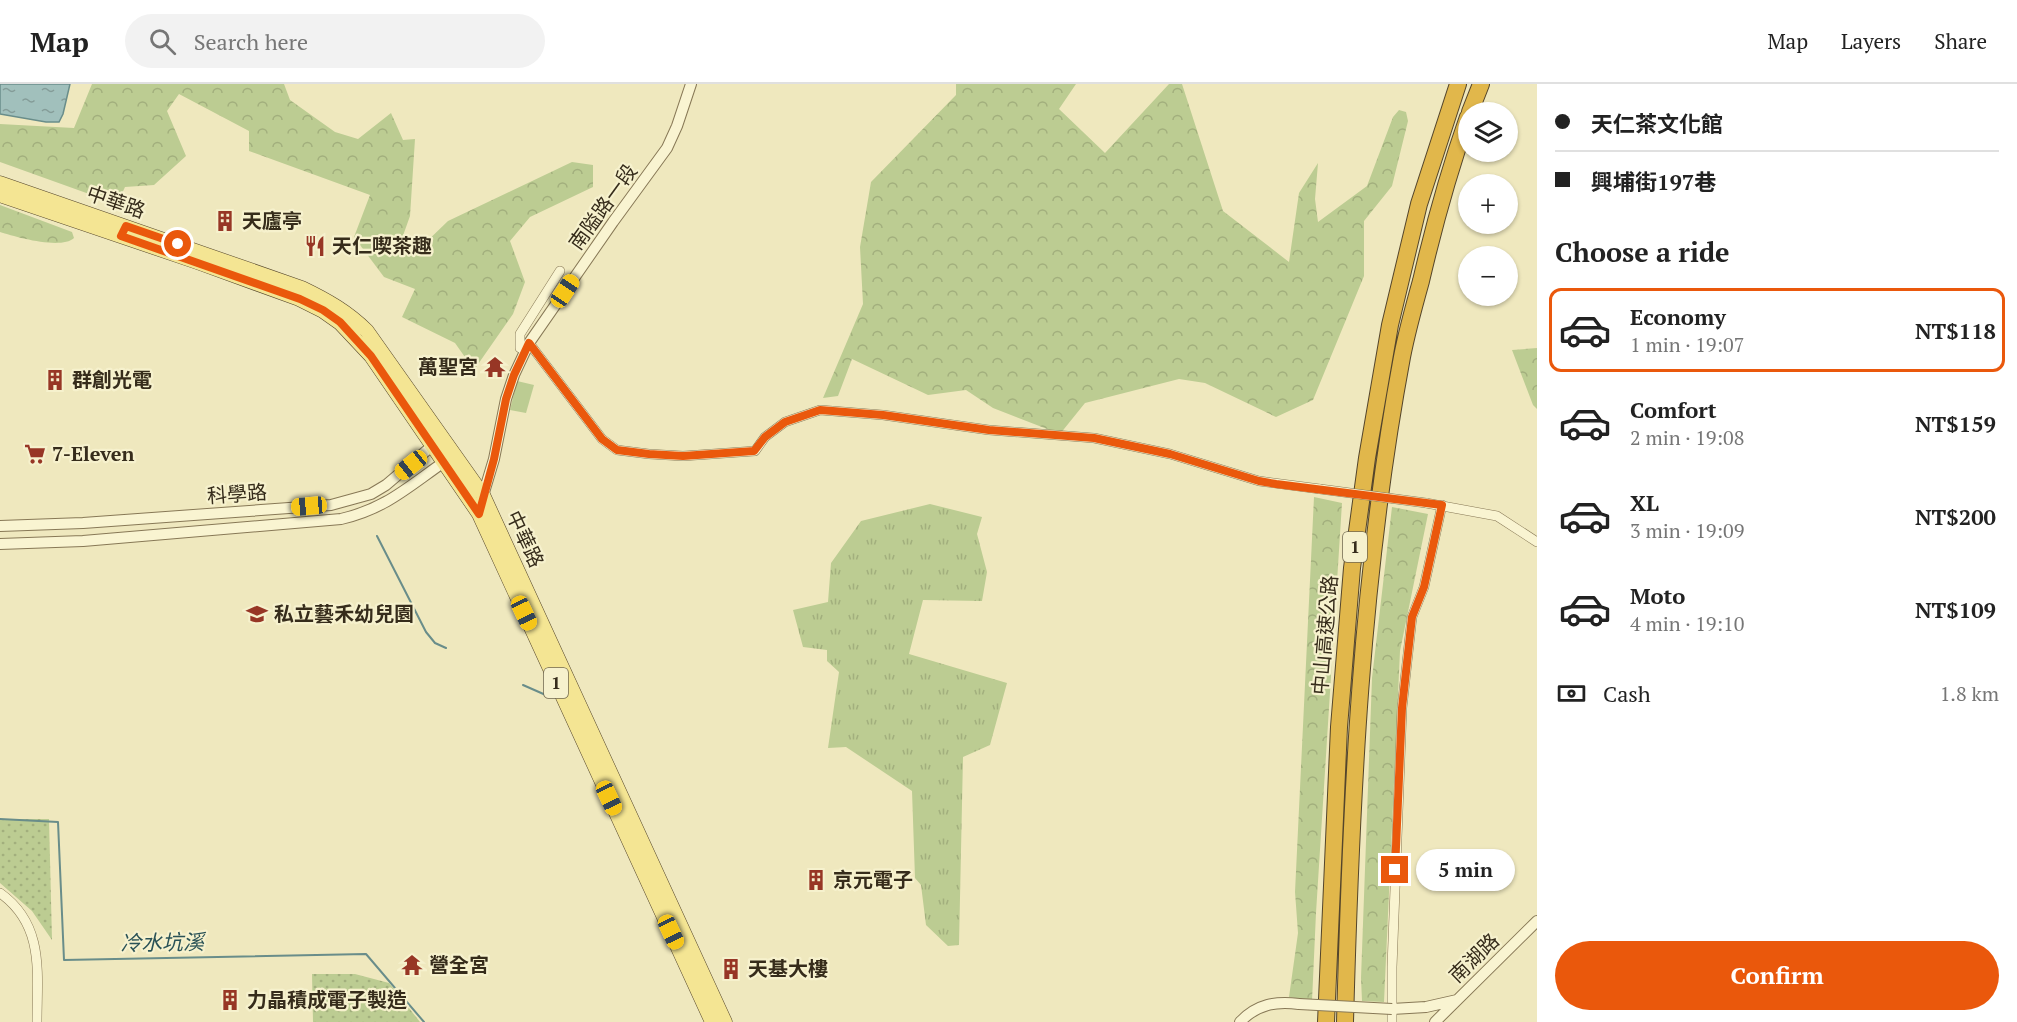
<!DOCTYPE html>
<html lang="en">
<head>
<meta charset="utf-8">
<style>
  :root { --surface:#fff; --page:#f2f2f2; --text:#222; --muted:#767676; --line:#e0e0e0; --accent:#ea580c }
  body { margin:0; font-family:"PT Serif","Noto Sans TC",serif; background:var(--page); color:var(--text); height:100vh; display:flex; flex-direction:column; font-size:22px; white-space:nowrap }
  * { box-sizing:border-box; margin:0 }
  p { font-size:20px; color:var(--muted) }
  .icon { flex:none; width:33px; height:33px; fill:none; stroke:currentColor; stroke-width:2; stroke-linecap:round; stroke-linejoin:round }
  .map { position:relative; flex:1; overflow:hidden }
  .details { display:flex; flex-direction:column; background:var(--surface); width:480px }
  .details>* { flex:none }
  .guide { display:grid; align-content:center; height:132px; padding:0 18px; background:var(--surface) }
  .buttons { position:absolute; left:1458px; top:18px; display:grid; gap:12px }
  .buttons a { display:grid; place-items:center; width:60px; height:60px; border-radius:50%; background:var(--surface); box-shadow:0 2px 4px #0004; font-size:30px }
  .end { position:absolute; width:27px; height:27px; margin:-14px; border:8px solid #ea580c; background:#fff; box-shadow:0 0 0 3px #fff }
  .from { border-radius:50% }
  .bubble { position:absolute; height:42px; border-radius:21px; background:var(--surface); box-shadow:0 2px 4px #0004; font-size:20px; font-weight:700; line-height:42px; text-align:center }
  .car { position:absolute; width:18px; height:36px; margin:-18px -9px; border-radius:8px; box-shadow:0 0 4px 2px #0007; background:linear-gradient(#f5c518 24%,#345 0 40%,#f5c518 0 76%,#345 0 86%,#f5c518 0) }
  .guide b { display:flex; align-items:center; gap:21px; height:57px; font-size:22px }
  .guide b+b { border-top:2px solid var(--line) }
  .guide i { width:15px; height:15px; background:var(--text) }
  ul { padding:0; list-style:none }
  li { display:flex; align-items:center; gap:18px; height:84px; margin:0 12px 9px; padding:0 6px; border:3px solid transparent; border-radius:12px }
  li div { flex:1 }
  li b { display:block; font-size:22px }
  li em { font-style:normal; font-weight:700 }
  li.active { border-color:var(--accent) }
  li>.icon { width:54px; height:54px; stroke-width:1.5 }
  h2 { padding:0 18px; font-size:27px; line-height:72px }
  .pay { display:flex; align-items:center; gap:15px; height:66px; padding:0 18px; font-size:22px }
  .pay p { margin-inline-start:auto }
  .button { display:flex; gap:12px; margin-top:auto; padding:12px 18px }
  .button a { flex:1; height:69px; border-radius:36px; background:var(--accent); color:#fff; font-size:24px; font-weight:700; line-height:69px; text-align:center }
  header { display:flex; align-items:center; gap:36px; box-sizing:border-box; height:84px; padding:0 30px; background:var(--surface); border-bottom:2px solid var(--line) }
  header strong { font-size:28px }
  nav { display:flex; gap:33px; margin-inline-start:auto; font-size:21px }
  .search { width:420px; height:54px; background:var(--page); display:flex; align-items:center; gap:15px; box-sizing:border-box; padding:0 21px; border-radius:33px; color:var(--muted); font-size:22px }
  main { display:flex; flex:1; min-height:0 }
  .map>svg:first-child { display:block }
  .grass { fill:url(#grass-tufts) }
  .forest { fill:url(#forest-crowns) }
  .park { fill:url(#park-dots) }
  .pitch { fill:#bccc92 }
  .water { fill:url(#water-ripples); stroke:#698d8a; stroke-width:1.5 }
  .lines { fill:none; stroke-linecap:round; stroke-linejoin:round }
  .stream { stroke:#698d8a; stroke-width:2 }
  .minor-casing { stroke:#877856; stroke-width:10 }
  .tertiary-casing { stroke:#877856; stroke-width:12 }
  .primary-casing { stroke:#54452b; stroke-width:15 }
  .motorway-casing { stroke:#54452b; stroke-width:18 }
  .minor { stroke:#f9f4d1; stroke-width:9 }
  .tertiary { stroke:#f9f4d1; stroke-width:10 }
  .primary { stroke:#f4e593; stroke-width:14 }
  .motorway { stroke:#e1b74b; stroke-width:16 }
  .minor-bridge-casing { stroke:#877856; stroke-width:10; stroke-linecap:butt }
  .tertiary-bridge-casing { stroke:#877856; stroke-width:12; stroke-linecap:butt }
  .minor-bridge { stroke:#f9f4d1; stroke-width:9 }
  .tertiary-bridge { stroke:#f9f4d1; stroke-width:10 }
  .route { stroke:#ea580c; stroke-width:8 }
  .labels { text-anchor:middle; stroke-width:4.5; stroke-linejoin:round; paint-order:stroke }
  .shield { fill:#f6f1cd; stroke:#706750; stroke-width:1.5 }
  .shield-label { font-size:18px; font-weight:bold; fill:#362c1b }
  .street-label { font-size:20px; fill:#362c1b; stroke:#f6f1cd }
  .poi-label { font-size:20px; font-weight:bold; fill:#362c1b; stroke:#f6f1cd; text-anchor:start }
  .water-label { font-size:21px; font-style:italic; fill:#2a5256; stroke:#f6f1cd }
</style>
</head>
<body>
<header>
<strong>Map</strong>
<div class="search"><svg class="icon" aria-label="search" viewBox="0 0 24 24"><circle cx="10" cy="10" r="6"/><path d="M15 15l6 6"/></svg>Search here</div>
<nav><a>Map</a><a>Layers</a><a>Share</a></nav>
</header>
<main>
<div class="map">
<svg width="1537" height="938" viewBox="0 0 1537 938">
  <defs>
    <pattern id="grass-tufts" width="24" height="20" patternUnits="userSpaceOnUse" patternTransform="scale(1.5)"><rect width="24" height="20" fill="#bccc92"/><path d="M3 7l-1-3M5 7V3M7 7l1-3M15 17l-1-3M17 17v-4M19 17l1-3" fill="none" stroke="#a2af7d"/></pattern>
    <pattern id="forest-crowns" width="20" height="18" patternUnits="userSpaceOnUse" patternTransform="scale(1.5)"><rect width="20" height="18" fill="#bccc92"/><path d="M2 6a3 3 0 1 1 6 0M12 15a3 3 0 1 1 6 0" fill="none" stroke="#a2af7d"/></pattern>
    <pattern id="park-dots" width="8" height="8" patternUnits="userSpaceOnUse" patternTransform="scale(1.5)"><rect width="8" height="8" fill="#bccc92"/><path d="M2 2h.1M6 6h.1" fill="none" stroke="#a2af7d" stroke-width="1.8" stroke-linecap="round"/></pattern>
    <pattern id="water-ripples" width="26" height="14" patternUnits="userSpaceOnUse" patternTransform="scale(1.5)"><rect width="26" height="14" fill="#a1c0bc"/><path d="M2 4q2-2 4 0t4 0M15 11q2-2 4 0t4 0" fill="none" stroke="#849c98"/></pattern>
  </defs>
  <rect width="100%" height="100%" fill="#efe8be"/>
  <!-- grass -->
  <path class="grass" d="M930,420L982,433L977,450L987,488L982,517L923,516L909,570L1007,599L990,661L963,673L959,861L948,862L926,841L921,801L915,794L912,707L846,663L828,664L839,588L827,577V566L803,563L793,526L828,518L831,479L861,437Z"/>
  <!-- forest -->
  <path class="forest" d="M92,0H284L290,16L335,48L358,55L391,29L403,56L415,55L410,132L400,160L404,170L420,164L448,137L572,78L593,81V103L530,133L510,157L525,198L513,230L474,286L455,259L402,233L415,205L384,193L354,153L370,111L249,67V47L179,10L167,27L186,72L154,101L125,103L117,120L0,78V40L74,44Z
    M956,0H1076L1059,25L1105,69L1169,0H1182L1223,127L1289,178L1299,109L1318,79L1315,115L1318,138L1367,102L1393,33L1399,26L1406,28L1408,37L1392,102L1364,137V192L1313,316L1276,333L1205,299L1179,295L1085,319L1060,350L993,324L966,306L928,311L852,275L838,312L823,314L863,220L860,163L871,98L956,11Z
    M0,121L72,148L74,154C61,166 16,153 0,148Z
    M1537,264V325L1533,321L1512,266Z
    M1314,413L1342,419L1316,829L1312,917L1289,913L1298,849L1295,808Z
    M1392,423L1428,430L1400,567L1384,918L1362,917L1361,894L1372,594Z"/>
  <!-- park -->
  <path class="park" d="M0,735H49L52,856L32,827L0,799Z
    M312,890H355L389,899L420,938H313Z"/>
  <!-- pitch -->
  <path class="pitch" d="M517,297L534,301L526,329L510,326Z"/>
  <!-- water -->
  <path class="water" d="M0,0H70L63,30L59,38H46L0,30Z"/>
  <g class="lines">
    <!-- stream -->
    <path class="stream" d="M377,452L426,548L435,559L446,564
      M523,601L548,612
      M0,735L58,738L64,876L366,870L424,938"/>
    <defs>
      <path id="minor" d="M529,259L602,355L617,366L649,370L683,372L755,367L765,353L785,338L820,326L883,331L989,346L1094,354L1170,370L1259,397L1320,405
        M526,266L520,264V250L560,187
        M1426,419L1497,432L1537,458
        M0,809C45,841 37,889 37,938
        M1392,938V883L1402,624L1412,533L1424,503L1442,421"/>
      <path id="tertiary" d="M482,415L494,375L506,315L514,291L529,259L613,138L667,64L677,42L691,0
        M0,442L83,439L331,421L371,410L386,401L432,362H440
        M0,460L83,457L341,435C385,425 408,403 444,378L446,371
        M1392,925L1426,923L1457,916
        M1240,938C1257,920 1276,917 1299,920
        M1435,938L1537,837"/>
      <path id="primary" d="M0,99L302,204C327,216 348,228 367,247L483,411L725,938
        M0,111L197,178L299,215L323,227L340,239L371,272L479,430L712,938"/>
      <path id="motorway" d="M1470,28L1481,0
        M1326,938L1339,643L1352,484L1367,374L1390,241L1419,120L1458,0
        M1345,938C1351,715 1361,492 1402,273C1407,247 1414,222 1421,197C1434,141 1449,87 1468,33"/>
    </defs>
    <!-- minor casing -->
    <use href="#minor" class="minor-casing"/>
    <!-- tertiary casing -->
    <use href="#tertiary" class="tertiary-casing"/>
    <!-- primary casing -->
    <use href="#primary" class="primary-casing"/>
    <!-- motorway casing -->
    <use href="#motorway" class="motorway-casing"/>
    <!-- minor -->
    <use href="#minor" class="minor"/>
    <!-- tertiary -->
    <use href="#tertiary" class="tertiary"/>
    <!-- primary -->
    <use href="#primary" class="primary"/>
    <!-- motorway -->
    <use href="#motorway" class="motorway"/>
    <defs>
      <path id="minor-bridge" d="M1320,405L1426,419"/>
      <path id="tertiary-bridge" d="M1299,920L1392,925"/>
    </defs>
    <!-- minor-bridge casing -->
    <use href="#minor-bridge" class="minor-bridge-casing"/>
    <!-- tertiary-bridge casing -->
    <use href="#tertiary-bridge" class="tertiary-bridge-casing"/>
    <!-- minor-bridge -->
    <use href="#minor-bridge" class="minor-bridge"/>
    <!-- tertiary-bridge -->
    <use href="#tertiary-bridge" class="tertiary-bridge"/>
  </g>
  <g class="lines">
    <!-- route -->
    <path class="route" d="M178,160L126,142L121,152L300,215L323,226L340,238L371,272L479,430L494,375L506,315L514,291L529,259L602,355L617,366L649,370L683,372L754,367L765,353L785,338L820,326L883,331L989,346L1094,354L1170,370L1259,397L1276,400L1442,421L1424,503L1412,533L1402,624L1395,786"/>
  </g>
  <!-- icons -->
  <defs>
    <symbol id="building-bare" viewBox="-9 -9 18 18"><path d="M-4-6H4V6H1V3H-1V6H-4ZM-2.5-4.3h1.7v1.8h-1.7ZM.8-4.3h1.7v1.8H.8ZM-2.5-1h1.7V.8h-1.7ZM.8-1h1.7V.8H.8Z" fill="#973625" stroke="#f6f1cd" stroke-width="2.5" paint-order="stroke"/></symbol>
    <symbol id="restaurant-bare" viewBox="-9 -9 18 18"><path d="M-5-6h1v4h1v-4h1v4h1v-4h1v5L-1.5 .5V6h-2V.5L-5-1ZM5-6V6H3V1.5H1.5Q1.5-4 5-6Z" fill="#973625" stroke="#f6f1cd" stroke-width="2.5" paint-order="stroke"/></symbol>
    <symbol id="temple-bare" viewBox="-9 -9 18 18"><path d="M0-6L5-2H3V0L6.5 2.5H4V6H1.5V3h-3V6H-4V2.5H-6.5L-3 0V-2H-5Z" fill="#973625" stroke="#f6f1cd" stroke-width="2.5" paint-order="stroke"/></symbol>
    <symbol id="supermarket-bare" viewBox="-9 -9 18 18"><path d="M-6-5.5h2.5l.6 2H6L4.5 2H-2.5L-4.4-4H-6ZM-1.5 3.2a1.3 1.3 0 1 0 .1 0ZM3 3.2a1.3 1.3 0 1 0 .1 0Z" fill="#973625" stroke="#f6f1cd" stroke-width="2.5" paint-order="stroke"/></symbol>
    <symbol id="school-bare" viewBox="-9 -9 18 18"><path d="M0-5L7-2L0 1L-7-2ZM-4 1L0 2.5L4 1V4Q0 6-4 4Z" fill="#973625" stroke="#f6f1cd" stroke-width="2.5" paint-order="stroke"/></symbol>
  </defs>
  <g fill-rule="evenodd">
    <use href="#building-bare" x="210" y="122" width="30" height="30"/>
    <use href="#restaurant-bare" x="300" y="147" width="30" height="30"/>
    <use href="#temple-bare" x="480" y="268" width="30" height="30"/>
    <use href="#building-bare" x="40" y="281" width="30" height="30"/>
    <use href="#supermarket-bare" x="20" y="355" width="30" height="30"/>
    <use href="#school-bare" x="242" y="515" width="30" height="30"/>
    <use href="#building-bare" x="801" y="781" width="30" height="30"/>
    <use href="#temple-bare" x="397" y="866" width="30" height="30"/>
    <use href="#building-bare" x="716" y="870" width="30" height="30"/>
    <use href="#building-bare" x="215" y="901" width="30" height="30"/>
  </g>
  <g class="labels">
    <!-- shield labels -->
    <g class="shield">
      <rect x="1343" y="448" width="24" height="30" rx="4.5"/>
      <rect x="544" y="584" width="24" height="30" rx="4.5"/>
    </g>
    <g class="shield-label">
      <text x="1355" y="469">1</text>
      <text x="556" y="605">1</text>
    </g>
    <!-- street labels -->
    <g class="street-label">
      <text transform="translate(116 118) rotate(19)" y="7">中華路</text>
      <text transform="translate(603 123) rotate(-54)" y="7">南隘路一段</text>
      <text transform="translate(237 410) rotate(-4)" y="7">科學路</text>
      <text transform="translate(525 455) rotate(65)" y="7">中華路</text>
      <text transform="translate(1325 551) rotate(-85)" y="7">中山高速公路</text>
      <text transform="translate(1474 874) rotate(-44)" y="7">南湖路</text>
    </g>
    <!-- poi labels -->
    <g class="poi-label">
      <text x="242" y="144">天廬亭</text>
      <text x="332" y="169">天仁喫茶趣</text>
      <text x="478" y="290" text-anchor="end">萬聖宮</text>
      <text x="72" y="303">群創光電</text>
      <text x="52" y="377">7-Eleven</text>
      <text x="274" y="537">私立藝禾幼兒園</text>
      <text x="833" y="803">京元電子</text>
      <text x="429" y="888">營全宮</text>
      <text x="748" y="892">天基大樓</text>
      <text x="247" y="923">力晶積成電子製造</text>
    </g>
    <!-- water labels -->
    <g class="water-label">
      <text transform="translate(162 859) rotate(-1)" y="7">冷水坑溪</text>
    </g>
  </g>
</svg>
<div class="buttons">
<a><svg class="icon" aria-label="layers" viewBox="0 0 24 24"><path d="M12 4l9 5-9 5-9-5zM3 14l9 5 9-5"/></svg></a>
<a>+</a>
<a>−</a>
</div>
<i class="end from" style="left:178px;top:160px"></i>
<i class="end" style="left:1395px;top:786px"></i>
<div class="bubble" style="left:1416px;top:765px;width:99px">5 min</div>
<i class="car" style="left:565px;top:207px;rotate:34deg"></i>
<i class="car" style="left:411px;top:381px;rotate:231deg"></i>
<i class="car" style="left:309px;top:422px;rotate:265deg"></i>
<i class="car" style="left:524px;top:529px;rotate:155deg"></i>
<i class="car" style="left:609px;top:714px;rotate:155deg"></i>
<i class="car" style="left:671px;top:848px;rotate:155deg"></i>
</div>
<section class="details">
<div class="guide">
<b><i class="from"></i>天仁茶文化館</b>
<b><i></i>興埔街197巷</b>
</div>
<h2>Choose a ride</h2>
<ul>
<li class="active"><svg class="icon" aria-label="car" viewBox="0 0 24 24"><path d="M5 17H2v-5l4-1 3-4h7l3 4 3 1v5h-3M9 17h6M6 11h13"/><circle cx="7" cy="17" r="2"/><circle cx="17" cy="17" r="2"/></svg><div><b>Economy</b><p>1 min · 19:07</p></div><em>NT$118</em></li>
<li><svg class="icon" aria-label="car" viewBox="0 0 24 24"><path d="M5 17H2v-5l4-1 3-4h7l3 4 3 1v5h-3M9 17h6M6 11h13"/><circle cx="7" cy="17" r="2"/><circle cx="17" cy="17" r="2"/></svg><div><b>Comfort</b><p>2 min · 19:08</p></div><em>NT$159</em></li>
<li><svg class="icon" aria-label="car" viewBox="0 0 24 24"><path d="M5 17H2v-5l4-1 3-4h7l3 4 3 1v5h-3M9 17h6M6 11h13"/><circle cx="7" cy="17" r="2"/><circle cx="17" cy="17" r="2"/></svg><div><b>XL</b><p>3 min · 19:09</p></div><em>NT$200</em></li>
<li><svg class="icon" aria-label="car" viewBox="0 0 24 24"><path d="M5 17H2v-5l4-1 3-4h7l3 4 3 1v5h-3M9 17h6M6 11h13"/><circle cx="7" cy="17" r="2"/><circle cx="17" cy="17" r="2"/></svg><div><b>Moto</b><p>4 min · 19:10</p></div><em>NT$109</em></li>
</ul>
<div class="pay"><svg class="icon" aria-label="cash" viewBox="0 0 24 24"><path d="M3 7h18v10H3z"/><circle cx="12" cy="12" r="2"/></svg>Cash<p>1.8 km</p></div>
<div class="button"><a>Confirm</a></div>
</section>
</main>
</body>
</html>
